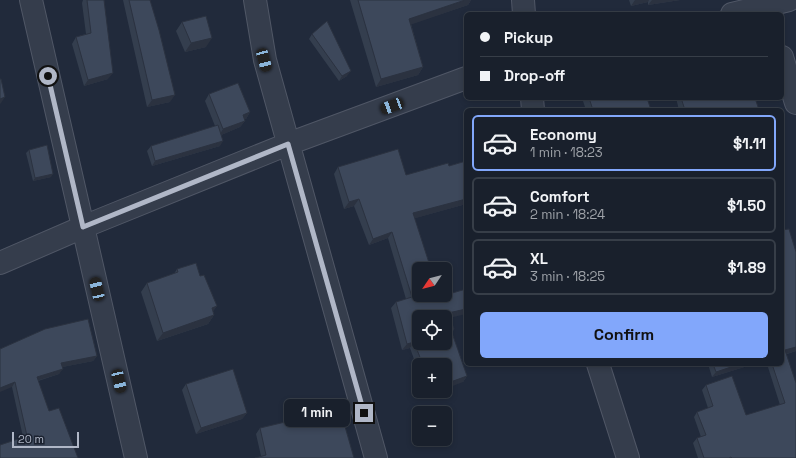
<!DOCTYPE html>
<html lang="en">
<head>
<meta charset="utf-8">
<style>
  :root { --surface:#19202c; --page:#222834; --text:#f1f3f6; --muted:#9fa3a9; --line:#373e48; --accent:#82a7fb }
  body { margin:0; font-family:"Space Grotesk",sans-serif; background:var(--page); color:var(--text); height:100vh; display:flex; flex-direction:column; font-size:15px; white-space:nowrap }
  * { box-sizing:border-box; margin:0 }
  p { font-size:13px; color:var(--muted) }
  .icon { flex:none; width:22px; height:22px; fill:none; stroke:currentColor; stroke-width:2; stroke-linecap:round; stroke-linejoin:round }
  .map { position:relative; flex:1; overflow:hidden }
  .panel { position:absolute; left:464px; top:108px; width:320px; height:258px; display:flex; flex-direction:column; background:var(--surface); border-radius:6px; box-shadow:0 2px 6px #0003,0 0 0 1px var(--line) }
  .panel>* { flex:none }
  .guide { position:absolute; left:464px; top:12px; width:320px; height:88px; border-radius:6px; box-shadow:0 2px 6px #0003,0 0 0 1px var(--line); display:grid; align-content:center; height:88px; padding:0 16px; background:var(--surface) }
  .needle { width:26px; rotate:235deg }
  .tools { position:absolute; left:412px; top:262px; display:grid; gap:8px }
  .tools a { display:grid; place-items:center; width:40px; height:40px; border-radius:6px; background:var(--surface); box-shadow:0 2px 6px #0003,0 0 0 1px var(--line); font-size:20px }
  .scale { position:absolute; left:12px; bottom:10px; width:67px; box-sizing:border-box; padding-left:4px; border:2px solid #b0b7c7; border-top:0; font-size:11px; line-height:14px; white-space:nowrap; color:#b0b7c7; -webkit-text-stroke:3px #1b2230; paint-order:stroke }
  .end { position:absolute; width:18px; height:18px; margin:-9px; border:5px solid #b0b7c7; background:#111; box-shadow:0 0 0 2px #111 }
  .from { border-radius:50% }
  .bubble { position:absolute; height:28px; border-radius:6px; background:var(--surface); box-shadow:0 2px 6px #0003,0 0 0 1px var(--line); font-size:13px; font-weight:800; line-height:28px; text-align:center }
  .car { position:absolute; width:12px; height:24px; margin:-12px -6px; border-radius:5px; box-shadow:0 0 3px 1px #0007; background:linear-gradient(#222 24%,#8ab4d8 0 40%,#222 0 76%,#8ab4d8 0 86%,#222 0) }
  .guide b { display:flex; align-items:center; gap:14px; height:38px; font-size:15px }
  .guide b+b { border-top:1px solid var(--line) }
  .guide i { width:10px; height:10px; background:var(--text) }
  ul { padding:7px 0 0; list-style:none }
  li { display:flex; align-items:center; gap:12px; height:56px; margin:0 8px 6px; padding:0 8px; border:2px solid var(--line); border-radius:6px }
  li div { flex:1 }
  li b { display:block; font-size:15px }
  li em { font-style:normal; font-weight:800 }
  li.selected { border-color:var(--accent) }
  li>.icon { width:36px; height:36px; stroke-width:1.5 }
  .primary-button { display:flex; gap:8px; margin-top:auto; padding:8px 16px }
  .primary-button a { flex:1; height:46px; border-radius:6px; background:var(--accent); color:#111; font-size:16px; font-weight:800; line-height:46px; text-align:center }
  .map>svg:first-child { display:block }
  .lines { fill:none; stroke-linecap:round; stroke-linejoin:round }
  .minor-casing { stroke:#505766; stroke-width:24 }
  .minor { stroke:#353d4c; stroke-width:22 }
  .wall { fill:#343e4e }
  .shaded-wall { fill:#2b3240 }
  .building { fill:#3d485b; stroke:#2b3240; fill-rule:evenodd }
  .route { stroke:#b0b7c7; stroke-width:5 }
</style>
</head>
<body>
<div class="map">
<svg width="796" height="458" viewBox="0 0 796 458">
  <rect width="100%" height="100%" fill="#212a3b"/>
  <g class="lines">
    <defs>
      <path id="minor" d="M31,0L136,458
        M255,0L265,60L376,458
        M523,0L524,14
        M732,14L789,0
        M782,57L796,103
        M532,98L533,110
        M0,263L83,227L288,144L466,78
        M598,364L628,458"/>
    </defs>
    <!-- minor casing -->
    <use href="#minor" class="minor-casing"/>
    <!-- minor -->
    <use href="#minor" class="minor"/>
  </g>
  <!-- wall -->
  <path class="wall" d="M83,0H104L108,79L84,86L72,44L76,37L86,34L82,3Z
    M123,0H150L170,102L147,107Z
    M350,0H471L468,5L411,24L423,67L418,75L376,87Z
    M629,0H680L648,5V2L631,6Z
    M182,22L206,47L185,52L176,31Z
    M312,34L347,76L339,81L309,39Z
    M209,94L250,112L246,119H244L245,121L240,127L221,135L220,146L152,166L147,151L151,146L215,126L205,101Z
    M582,98H647L651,110H586Z
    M676,98H755L759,110H679Z
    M29,150L51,177L33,181L26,153Z
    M466,161V204L415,218L419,269L450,318L454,329L452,333L467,376L463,382L445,365H419V373L410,348L402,350L391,308L396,302L406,299L388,238L369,245L354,206L344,209L334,174L338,167L406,175L449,166Z
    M782,230L796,252V351L787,354L796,458H698L693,443L697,438L701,437L694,417L697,412L708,408L702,390L706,385L746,415L780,405L767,364H782Z
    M177,269L200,276L217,306L213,311L214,315L208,324L157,341L141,292L147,283L174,274Z
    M466,275V285L465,276Z
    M0,349L97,356L93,361L62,367L59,374L38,381L49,411L78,458L23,437L12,387Z
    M708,364H754L712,377Z
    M186,384L247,413L242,419L196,434L182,390Z
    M426,391H439L427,395Z
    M260,428L354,458L261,456L256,434Z"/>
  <!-- shaded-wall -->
  <path class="shaded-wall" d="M465,0H471L468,5L404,27L409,19Z
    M635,0H649L648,2L631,6Z
    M652,0H680L648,5Z
    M212,38L206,47L185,52L191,43Z
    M423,67L418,75L376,87L381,79Z
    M351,71L347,76L339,81L342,76Z
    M113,73L108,79L84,86L88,80Z
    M175,95L170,102L147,107L152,100Z
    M5,97L1,103L0,104V99Z
    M250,112L246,119L238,121L243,115Z
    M245,121L240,127L219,136L223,129Z
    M223,141L220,146L152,166L155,161Z
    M53,174L51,177L33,181L35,178Z
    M359,199L354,206L344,209L349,202Z
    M466,199V204L409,220L413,213Z
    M392,232L388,238L369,245L373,239Z
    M217,306L210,315L212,308Z
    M466,309V314L445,319L448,313Z
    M214,315L208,324L157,341L163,333Z
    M414,342L410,348L402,350L407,344Z
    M796,347V351L782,355L785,350Z
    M97,356L93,361L58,368L61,363Z
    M740,364H754L712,377L716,372Z
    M63,369L59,374L33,382L37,377Z
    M467,376L463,382L445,389V384Z
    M15,382L12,387L0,392V388Z
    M430,391H439L427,395Z
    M247,413L242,419L196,434L201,428Z"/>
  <!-- building -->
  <path class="building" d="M87,0H104L113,73L88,80L76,37L91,33Z
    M129,0H150L159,30L175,95L152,100Z
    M358,0H465L409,19L423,67L381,79Z
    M206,16L212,38L191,43L182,22Z
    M327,21L351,71L342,76L312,34Z
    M0,79H1L5,97L0,99Z
    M238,83L250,112L243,115L245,121L223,129L209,94Z
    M589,98H647L651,110H593Z
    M681,98H755L759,110H685Z
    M218,125L223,141L155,161L151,146Z
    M47,145L53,174L35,178L29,150Z
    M398,149L406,175L448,163L449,166L466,161V199L413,213L431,269H419V295H441L442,296L466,289V309L448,313L454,329L451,330L467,376L445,384V365H423L414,342L407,344L396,302L412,297L392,232L373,239L359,199L349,202L338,167ZM419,317H445V343H419Z
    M789,229L796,252V347L785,350L796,383V458H732L731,457L729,458H704L697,438L706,435L697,412L713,406L706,385L732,376L746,415L785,403L772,364H782V312H783L782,308V230Z
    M196,263L200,276L204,275L217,306L212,308L214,315L163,333L147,283L178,272L177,269Z
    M88,319L97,356L61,363L63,369L37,377L49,411L59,408L78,458H0V445L27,436L15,382L0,388V349L45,329Z
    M713,364H740L716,372Z
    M233,369L247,413L201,428L186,384Z
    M340,409L354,458H255L266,455L260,428Z"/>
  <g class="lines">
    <!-- route -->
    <path class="route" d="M48,76L83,227L288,144L364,413"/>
  </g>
</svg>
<div class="tools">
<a><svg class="needle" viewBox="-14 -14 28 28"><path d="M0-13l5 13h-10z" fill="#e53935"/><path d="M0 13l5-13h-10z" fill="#9fa3a9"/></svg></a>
<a><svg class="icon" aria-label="locate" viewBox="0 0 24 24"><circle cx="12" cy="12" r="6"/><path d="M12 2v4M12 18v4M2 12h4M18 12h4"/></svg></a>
<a>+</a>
<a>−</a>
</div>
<div class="scale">20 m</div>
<i class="end from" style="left:48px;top:76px"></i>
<i class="end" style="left:364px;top:413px"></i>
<div class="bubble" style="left:284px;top:399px;width:66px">1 min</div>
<i class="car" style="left:264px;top:60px;rotate:165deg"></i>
<i class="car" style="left:392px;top:106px;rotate:250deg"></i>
<i class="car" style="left:97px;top:289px;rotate:347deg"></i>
<i class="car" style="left:119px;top:381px;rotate:167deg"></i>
<div class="guide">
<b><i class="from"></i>Pickup</b>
<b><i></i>Drop-off</b>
</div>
<section class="panel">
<ul>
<li class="selected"><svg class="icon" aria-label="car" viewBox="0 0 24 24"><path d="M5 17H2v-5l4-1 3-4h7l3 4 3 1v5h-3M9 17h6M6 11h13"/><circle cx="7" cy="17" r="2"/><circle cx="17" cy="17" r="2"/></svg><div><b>Economy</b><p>1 min · 18:23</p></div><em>$1.11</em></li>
<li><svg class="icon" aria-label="car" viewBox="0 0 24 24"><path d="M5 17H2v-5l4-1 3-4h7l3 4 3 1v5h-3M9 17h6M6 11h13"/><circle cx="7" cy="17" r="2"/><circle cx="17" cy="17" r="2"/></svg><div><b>Comfort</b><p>2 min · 18:24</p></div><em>$1.50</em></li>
<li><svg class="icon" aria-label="car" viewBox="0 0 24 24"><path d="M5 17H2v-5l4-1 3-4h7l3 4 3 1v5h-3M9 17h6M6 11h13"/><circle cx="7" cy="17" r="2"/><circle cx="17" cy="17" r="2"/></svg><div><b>XL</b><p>3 min · 18:25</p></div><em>$1.89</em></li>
</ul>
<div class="primary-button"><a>Confirm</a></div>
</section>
</div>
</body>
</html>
